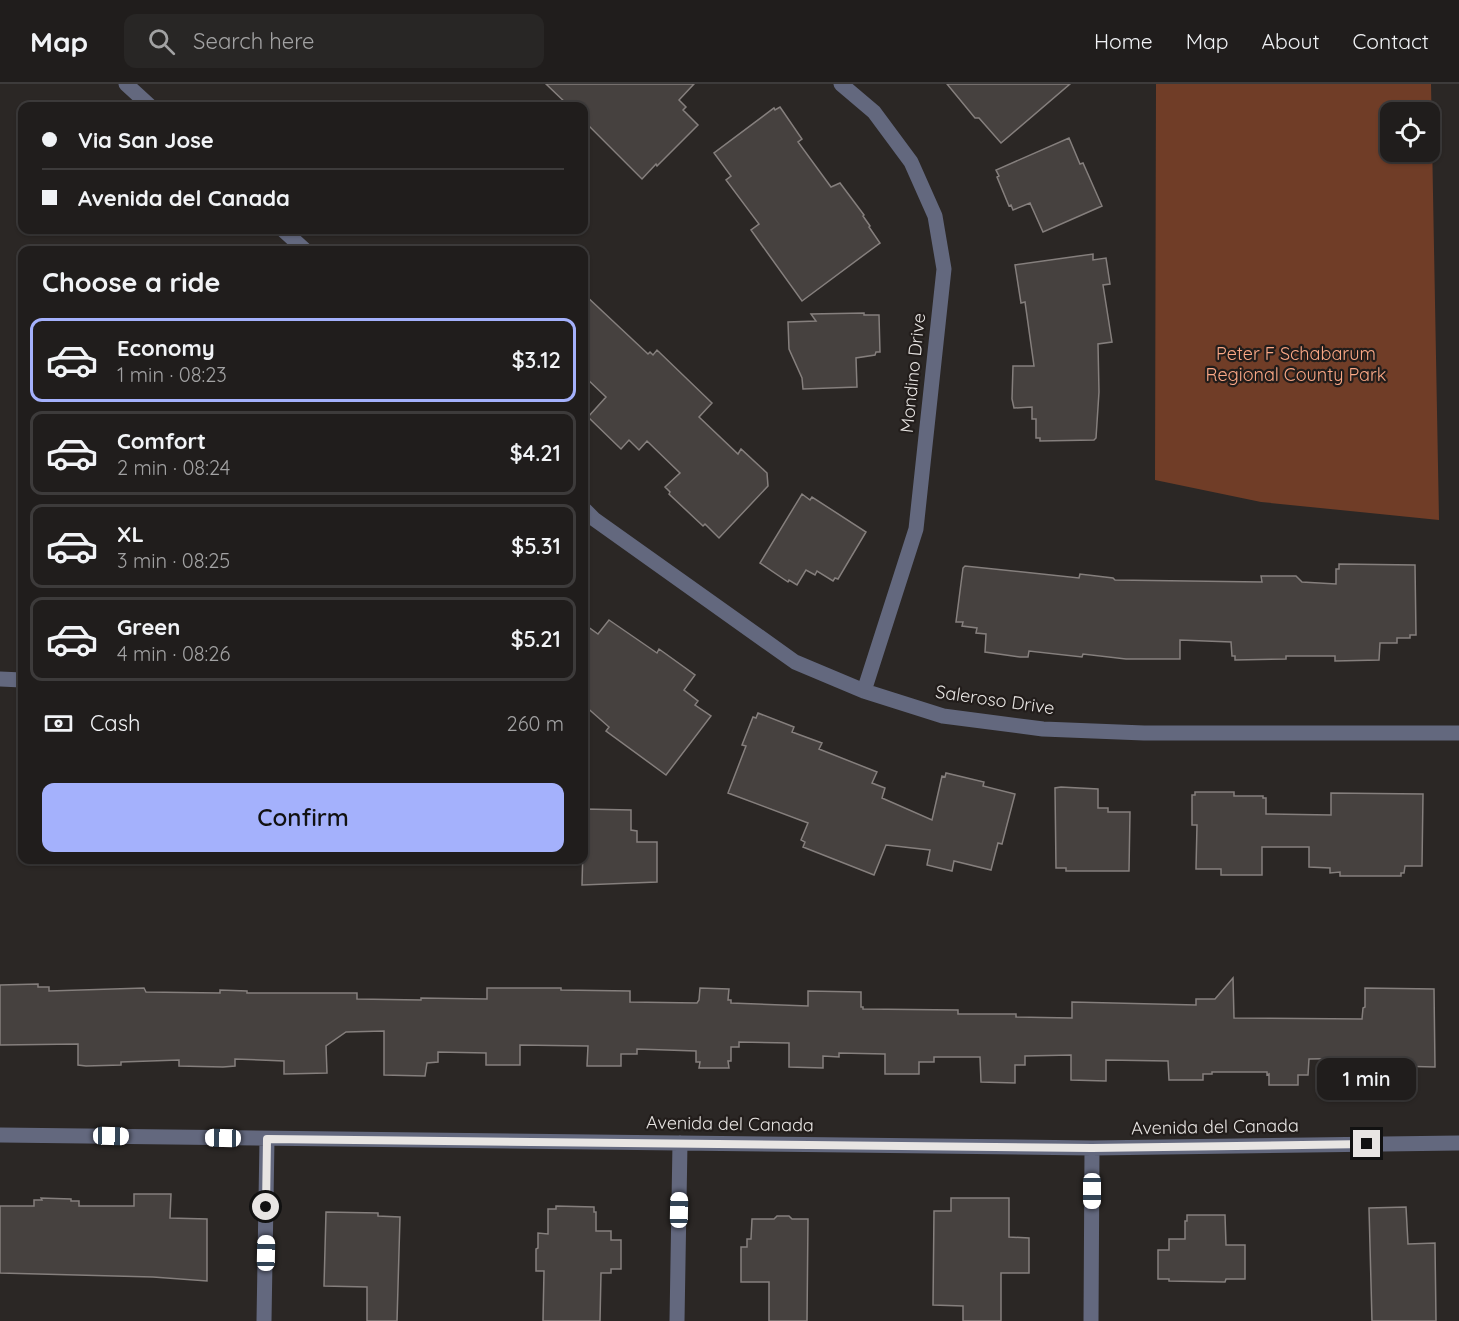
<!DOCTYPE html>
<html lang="en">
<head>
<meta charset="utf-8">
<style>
  :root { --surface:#201d1c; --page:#282625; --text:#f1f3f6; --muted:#a2a2a3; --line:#3d3b3b; --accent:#a4b1fc }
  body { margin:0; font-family:Quicksand,sans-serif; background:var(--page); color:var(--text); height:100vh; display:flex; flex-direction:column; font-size:22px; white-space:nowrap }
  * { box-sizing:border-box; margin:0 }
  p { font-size:20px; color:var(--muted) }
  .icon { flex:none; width:33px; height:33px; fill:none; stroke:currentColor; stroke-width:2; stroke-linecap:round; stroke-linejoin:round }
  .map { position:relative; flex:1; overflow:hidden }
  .sheet { position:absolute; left:18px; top:162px; width:570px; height:618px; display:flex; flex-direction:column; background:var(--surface); border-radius:12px; box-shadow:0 2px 4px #0004,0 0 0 2px var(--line) }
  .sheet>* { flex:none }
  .guide { position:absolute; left:18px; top:18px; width:570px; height:132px; border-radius:12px; box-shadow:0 2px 4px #0004,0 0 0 2px var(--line); display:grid; align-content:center; height:132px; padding:0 24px; background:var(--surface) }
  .buttons { position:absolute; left:1380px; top:18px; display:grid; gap:12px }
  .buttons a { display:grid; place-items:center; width:60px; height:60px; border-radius:12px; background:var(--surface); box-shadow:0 2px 4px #0004,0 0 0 2px var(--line); font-size:30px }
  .end { position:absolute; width:27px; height:27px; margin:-14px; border:8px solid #e8e5e3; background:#111; box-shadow:0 0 0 3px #111 }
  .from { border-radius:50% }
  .bubble { position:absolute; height:42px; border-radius:12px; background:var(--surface); box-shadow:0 2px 4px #0004,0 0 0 2px var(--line); font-size:20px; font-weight:600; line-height:42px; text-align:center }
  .car { position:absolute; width:18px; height:36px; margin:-18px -9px; border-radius:8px; box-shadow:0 0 4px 2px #0007; background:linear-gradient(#fff 24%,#345 0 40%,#fff 0 76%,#345 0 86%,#fff 0) }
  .guide b { display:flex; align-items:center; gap:21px; height:57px; font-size:22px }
  .guide b+b { border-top:2px solid var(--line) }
  .guide i { width:15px; height:15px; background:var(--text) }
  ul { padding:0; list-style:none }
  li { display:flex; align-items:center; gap:18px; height:84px; margin:0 12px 9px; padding:0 12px; border:3px solid var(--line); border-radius:12px }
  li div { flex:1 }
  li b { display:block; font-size:22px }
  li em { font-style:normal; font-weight:600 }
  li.selected { border-color:var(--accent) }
  li>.icon { width:54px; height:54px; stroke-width:1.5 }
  h2 { padding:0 24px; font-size:27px; line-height:72px }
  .pay { display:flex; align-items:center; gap:15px; height:66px; padding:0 24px; font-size:22px }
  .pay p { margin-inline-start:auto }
  .primary-button { display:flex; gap:12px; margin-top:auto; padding:12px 24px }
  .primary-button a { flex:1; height:69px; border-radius:12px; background:var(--accent); color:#111; font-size:24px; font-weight:600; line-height:69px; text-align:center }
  header { display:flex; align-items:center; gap:36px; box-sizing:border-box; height:84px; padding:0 30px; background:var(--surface); border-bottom:2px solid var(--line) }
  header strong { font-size:28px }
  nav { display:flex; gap:33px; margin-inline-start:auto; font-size:21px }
  .search { width:420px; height:54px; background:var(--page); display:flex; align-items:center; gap:15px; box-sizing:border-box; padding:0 21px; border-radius:12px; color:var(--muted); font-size:22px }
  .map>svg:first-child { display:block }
  .green { fill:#703d27; fill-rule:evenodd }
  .building { fill:#46413f; stroke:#857f7d; stroke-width:1.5 }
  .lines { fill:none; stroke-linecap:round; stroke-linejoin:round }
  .minor { stroke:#63687e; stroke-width:15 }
  .route { stroke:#e8e5e3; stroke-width:8 }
  .labels { text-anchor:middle; stroke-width:4.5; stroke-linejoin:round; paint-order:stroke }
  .park-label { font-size:18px; fill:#fba886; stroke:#221d1b }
  .street-label { font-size:18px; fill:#e8e5e3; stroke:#221d1b }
</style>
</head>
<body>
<header>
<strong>Map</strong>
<div class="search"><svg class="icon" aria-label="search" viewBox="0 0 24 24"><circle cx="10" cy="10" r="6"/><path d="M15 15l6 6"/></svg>Search here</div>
<nav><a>Home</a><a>Map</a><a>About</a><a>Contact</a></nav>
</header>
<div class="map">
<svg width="1459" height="1237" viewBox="0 0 1459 1237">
  <rect width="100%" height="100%" fill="#2b2725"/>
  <!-- green -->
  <path class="green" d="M1156,0H1431L1439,436L1261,418L1155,396ZM1390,28H1430V68H1390Z"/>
  <!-- building -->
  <path class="building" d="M546,0H694L679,16L686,23L683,26L698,41L657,82L656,80L642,95L584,37V22H569Z
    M947,0H1070L1001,59L979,34H975Z
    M780,23L802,55L798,58L831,103L840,99L864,131L863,132L870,142L869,143L880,159L802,217L751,146L759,140L726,96L731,92L714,69L774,24L775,26Z
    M1069,54L1080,80L1083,79L1102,122L1043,148L1030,119L1013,126L1011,121L1009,122L997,93L999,92L996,86Z
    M1093,170V176L1106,174L1110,200L1103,201L1112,258L1098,260L1099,308L1096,354L1094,356L1040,357V354H1036V335H1032V323L1014,324L1012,315L1013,282H1034L1025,218L1021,219L1015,181Z
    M584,210L648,270L650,268L653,271L657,266L712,319L699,333L738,370L741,365L767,389L768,402L719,454L705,440L703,442L669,410L670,408L665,403L680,389L647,357L639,366L629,356L621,365L588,333L606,313L584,292Z
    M864,229V231H879L880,268H876L875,271L856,274L857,303L803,305L802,294L789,265L788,238L816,237L811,230Z
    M802,410L810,416L812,413L866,448L838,495L835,494L833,497L817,487L815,491L806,486L797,501L789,496L788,498L760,479Z
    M1339,480L1415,481L1416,551H1410V554H1397V559H1380L1379,576L1335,577V572H1286V575L1235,576V572H1232L1231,558L1180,556V575H1126L1083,570L1082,573L1029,567L1028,573H1020L985,568L986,550L976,549L977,544L962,542L963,538H956L963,484L965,482L1079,494L1080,490L1113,494L1115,496L1262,498L1261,492H1296L1302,498L1336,500V485H1339Z
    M609,536L657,569L659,565L695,591L684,606L698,617L695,621L711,632L666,691L606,647L609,643L584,621V540L598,550Z
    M758,629L794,643L792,648L822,659L819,665L877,688L872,699L885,704L882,714L932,736L942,692L945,693L946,689L984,698L983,702L1015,710L1002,760L998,759L991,786L954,777L952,787L927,781L930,766L886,761L874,791L803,763L805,758L801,756L808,739L728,709L746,662L742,661L753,633L756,634Z
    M1061,703L1098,705V724H1108V728H1130L1129,787H1066V784H1056L1055,704Z
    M1195,708H1234V712H1263V714H1266V730L1331,731V709L1423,710L1422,782H1405L1404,789H1401V792H1340V788L1330,789V784L1309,783V763H1262V791H1221V785H1196L1197,741H1192V711H1195Z
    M584,725L631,726V746L637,747V758H657V798L582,801Z
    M1233,894L1234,934L1362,935L1363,924L1365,923V904L1434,905L1435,983L1396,982V1002H1361V974L1309,975L1308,991H1298V1001H1269V990L1267,991V988H1212V990H1203V996H1169L1168,977L1106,976V997L1071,996V971L1025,972V981H1015V999L981,998L980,973H934V978H919V990H885V970L839,969V973L823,972V984L789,983V959L739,958V963H731V977H728L729,984H699L700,978H696V967L637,965V970H621V982H587L588,962L520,961V981H486V969L438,968V978L427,979L425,992L384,991V947L346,948L326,962L327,989L284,990V977L235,975V982L223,983L179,982V976L121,978V981L86,982L78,981V960L0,961V901L38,900V903H49V907L144,904L146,908L220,909V906L247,907V909H357V915L421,916V914L487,915V904H561V906L630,907V918L697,919L699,916L700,904L729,905L728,916H731V919L808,922V907L861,908V923H863V925L958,926V930H1016V933L1072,934V918L1196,921V915H1215Z
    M134,1110H171L170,1134L207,1135V1197L153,1193L0,1189V1122H34V1116H42L41,1114L71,1115V1117H79V1122H134Z
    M951,1114H1009V1153L1029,1154V1189H1001V1237H963V1222L933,1221L934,1127H951Z
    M556,1122L594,1123V1128H596V1147H611V1156H621V1185H611V1189H601L600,1237H543L544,1187H536V1165L538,1164V1149L548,1150V1125H556Z
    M1406,1123L1408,1160L1435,1159L1436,1237H1372L1369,1124Z
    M326,1128L378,1129V1132L400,1133L397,1237H367V1203L324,1202Z
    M1187,1131H1225L1226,1161H1245V1195H1226L1225,1198L1169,1197V1195H1158V1166H1169V1155H1185V1137H1187Z
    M777,1132H789L792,1135H808L807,1237H769V1198H741V1163H747V1155H751L752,1135H774Z"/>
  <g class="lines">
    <!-- minor -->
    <path class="minor" d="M126,0L150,22
      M841,0L874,28L911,78L935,132L944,185L916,445L864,607
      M283,146L305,166
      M584,425L594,435L795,578L864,607L943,632L1043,645L1144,649H1459
      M0,595L22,596
      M0,1051L1092,1064L1459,1059
      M264,1237L267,1055
      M677,1237L680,1059
      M1091,1237L1092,1064"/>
  </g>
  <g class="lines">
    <!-- route -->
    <path class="route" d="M266,1123L267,1055L1092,1064L1367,1060"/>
  </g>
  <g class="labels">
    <!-- park labels -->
    <g class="park-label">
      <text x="1296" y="276">Peter F Schabarum<tspan x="1296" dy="21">Regional County Park</tspan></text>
    </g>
    <!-- street labels -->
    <g class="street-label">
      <text transform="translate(913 289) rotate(-84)" y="6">Mondino Drive</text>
      <text transform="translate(995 616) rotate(8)" y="6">Saleroso Drive</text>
      <text transform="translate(730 1040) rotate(1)" y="6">Avenida del Canada</text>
      <text transform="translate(1215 1043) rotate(-1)" y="6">Avenida del Canada</text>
    </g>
  </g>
</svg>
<div class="buttons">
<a><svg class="icon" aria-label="locate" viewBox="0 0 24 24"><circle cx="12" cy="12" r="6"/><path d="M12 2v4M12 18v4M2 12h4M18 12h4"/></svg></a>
</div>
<i class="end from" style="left:266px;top:1123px"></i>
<i class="end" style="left:1367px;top:1060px"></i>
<div class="bubble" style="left:1317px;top:974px;width:99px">1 min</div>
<i class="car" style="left:111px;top:1052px;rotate:91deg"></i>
<i class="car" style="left:223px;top:1054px;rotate:271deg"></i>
<i class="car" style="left:1092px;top:1107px;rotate:180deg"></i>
<i class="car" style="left:679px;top:1126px;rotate:1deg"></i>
<i class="car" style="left:266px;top:1169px;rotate:1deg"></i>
<div class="guide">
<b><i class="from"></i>Via San Jose</b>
<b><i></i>Avenida del Canada</b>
</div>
<section class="sheet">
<h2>Choose a ride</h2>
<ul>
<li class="selected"><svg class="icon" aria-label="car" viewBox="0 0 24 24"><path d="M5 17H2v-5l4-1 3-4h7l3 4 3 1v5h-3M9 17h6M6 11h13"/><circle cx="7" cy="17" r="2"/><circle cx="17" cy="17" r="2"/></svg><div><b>Economy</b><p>1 min · 08:23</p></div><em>$3.12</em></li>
<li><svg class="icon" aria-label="car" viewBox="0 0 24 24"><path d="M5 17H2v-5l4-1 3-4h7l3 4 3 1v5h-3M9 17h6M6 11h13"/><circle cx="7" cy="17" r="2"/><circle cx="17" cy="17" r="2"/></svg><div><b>Comfort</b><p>2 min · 08:24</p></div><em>$4.21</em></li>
<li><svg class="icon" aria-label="car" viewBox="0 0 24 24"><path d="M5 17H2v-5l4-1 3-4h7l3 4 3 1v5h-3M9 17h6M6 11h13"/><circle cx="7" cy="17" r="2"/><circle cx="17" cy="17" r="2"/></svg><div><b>XL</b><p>3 min · 08:25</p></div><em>$5.31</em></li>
<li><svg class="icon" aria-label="car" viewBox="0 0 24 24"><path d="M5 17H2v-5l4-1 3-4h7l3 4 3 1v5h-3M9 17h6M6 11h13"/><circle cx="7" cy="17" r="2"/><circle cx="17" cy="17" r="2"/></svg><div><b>Green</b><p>4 min · 08:26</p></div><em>$5.21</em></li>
</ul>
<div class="pay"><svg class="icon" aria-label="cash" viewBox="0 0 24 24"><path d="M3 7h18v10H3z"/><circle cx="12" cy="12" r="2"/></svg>Cash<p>260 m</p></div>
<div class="primary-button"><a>Confirm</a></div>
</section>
</div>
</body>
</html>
